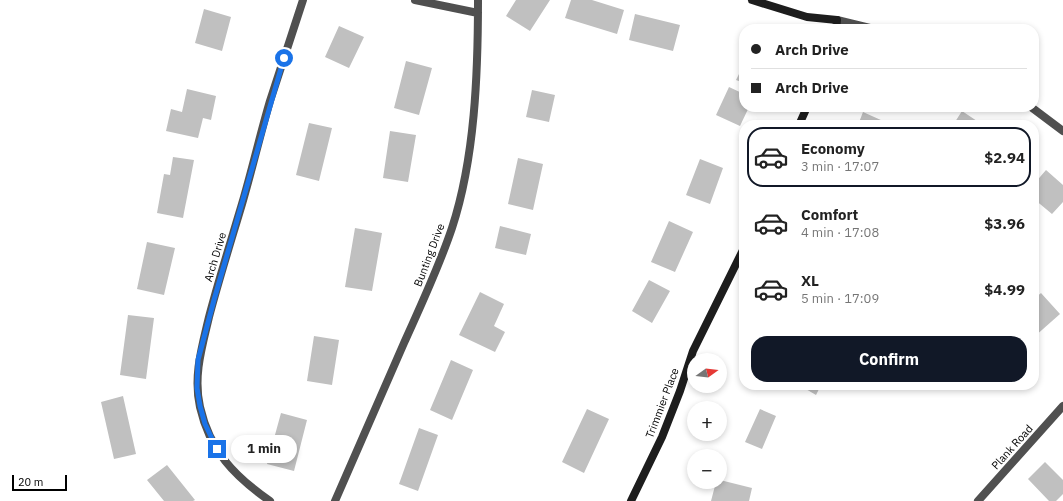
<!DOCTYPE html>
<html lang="en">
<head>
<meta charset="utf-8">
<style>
  :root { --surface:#fff; --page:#f2f2f2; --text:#222; --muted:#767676; --line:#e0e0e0; --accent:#111827 }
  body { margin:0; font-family:"IBM Plex Sans",sans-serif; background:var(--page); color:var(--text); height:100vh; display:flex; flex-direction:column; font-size:15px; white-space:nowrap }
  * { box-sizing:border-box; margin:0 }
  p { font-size:13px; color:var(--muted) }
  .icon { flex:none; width:22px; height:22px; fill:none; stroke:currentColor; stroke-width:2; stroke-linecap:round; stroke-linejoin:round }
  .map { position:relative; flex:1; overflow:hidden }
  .details { position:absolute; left:739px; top:120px; width:300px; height:270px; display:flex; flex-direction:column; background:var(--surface); border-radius:16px; box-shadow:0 2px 6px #0003 }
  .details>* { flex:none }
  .hud { position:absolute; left:739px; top:24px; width:300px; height:88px; border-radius:16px; box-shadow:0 2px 6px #0003; display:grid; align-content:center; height:88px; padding:0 12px; background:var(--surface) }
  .needle { width:26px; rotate:75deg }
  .buttons { position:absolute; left:687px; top:353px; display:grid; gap:8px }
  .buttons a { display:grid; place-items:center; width:40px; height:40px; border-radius:50%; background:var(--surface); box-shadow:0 2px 6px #0003; font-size:20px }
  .scale { position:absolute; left:12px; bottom:10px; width:55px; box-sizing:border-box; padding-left:4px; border:2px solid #000; border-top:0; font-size:11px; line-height:14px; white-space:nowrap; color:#000; -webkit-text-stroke:3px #fff; paint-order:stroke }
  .end { position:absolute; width:18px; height:18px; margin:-9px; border:5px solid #1a73e8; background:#fff; box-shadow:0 0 0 2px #fff }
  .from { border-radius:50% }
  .bubble { position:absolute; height:28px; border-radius:14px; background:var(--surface); box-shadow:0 2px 6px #0003; font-size:13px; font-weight:700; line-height:28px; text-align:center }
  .hud b { display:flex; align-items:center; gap:14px; height:38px; font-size:15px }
  .hud b+b { border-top:1px solid var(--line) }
  .hud i { width:10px; height:10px; background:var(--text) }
  ul { padding:7px 0 0; list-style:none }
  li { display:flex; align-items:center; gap:12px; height:60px; margin:0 8px 6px; padding:0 4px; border:2px solid transparent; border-radius:16px }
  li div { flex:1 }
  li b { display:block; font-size:15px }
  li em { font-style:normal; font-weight:700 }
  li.on { border-color:var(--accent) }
  li>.icon { width:36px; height:36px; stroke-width:1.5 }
  .cta { display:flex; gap:8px; margin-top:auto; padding:8px 12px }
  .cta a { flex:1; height:46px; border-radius:16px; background:var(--accent); color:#fff; font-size:16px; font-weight:700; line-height:46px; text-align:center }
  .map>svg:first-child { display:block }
  .building { fill:#c0c0c0 }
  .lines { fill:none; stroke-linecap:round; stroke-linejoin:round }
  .street { stroke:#505050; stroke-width:8 }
  .secondary { stroke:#1d1d1d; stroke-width:8 }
  .route { stroke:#1a73e8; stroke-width:5 }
  .labels { text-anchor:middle; stroke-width:3.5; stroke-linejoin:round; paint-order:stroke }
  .street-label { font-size:11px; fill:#000; stroke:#fff }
</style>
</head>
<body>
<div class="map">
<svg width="1063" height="501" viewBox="0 0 1063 501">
  <rect width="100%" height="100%" fill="#fff"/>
  <!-- building -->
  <path class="building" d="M516,0H550L530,31L506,16Z
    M571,0H592L624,10L617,34L565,18Z
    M204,9L231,17L222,51L195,43Z
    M635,14L680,25L673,51L629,40Z
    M339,26L364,37L349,68L325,57Z
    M406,61L432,68L419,115L394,108Z
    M744,64V83L736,80Z
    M729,87L744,94V107H749L740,126L716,115Z
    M187,89L216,96L211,120L203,118L198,138L166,131L171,109L182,112Z
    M532,90L555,95L549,122L526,117Z
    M962,111L983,125H953Z
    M863,112L892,125H858Z
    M309,123L332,128L319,181L296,175Z
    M390,131L416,135L408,182L383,178Z
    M173,157L194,160L183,218L157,213L164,174L170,175Z
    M518,158L543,164L533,210L508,204Z
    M700,159L723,168L710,204L686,195Z
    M1046,170L1063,185V202L1052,214L1034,199V184Z
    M669,221L693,232L675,272L651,262Z
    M500,226L531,234L526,255L495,248Z
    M355,228L382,233L372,291L345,287Z
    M147,242L175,248L164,295L137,289Z
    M649,280L670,291L652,323L632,311Z
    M480,292L504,304L494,326L505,332L495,352L459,335Z
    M1041,293L1060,314L1034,337V299Z
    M128,315L154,318L146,379L120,375Z
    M314,336L339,340L332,385L307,381Z
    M451,360L473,370L452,420L430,410Z
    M799,385H821L816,395Z
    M123,396L136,454L114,459L101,402Z
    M587,409L609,419L584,473L562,462Z
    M760,409L776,416L762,449L745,442Z
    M281,413L307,420L294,471L267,464Z
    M419,428L438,435L418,491L399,484Z
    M1045,462L1063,480V494L1056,501H1049L1028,479Z
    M167,465L195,500L193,501H164L147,480Z
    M720,480L752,488L749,501H711L716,482H720Z"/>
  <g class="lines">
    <!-- street -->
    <path class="street" d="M415,0L478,13
      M837,20L874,29
      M1031,107L1063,131
      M270,501C234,476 210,451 200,407C193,376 202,347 209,317C219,279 231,241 242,204C252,170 260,135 270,101C281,67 292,34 303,0
      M335,501C358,448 381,396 404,343C421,305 439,267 452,228C475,158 478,73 478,0
      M978,501L1063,406"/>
    <!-- secondary -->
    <path class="secondary" d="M752,0L807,17L837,20L836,29
      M799,125L807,107
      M631,501L662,437L680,391L693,351L744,248"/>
  </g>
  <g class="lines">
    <!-- route -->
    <path class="route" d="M217,449L205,424L200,406L197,388L198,360L214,300L284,58"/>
  </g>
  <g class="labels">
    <!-- street labels -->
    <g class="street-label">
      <text transform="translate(429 255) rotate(-69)" y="4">Bunting Drive</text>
      <text transform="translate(215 257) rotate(-73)" y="4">Arch Drive</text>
      <text transform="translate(662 403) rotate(-69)" y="4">Trimmier Place</text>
      <text transform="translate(1012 447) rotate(-48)" y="4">Plank Road</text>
    </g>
  </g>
</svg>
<div class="buttons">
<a><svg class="needle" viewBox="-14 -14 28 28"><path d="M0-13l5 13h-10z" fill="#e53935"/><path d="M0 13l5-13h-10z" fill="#767676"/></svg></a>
<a>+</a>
<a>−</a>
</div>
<div class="scale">20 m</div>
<i class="end from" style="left:284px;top:58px"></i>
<i class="end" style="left:217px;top:449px"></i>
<div class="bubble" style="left:231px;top:435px;width:66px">1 min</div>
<div class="hud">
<b><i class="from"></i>Arch Drive</b>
<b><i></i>Arch Drive</b>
</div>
<section class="details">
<ul>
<li class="on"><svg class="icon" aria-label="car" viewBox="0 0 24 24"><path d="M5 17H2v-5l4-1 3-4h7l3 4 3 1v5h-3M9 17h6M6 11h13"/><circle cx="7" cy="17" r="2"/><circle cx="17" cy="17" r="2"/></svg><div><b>Economy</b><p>3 min · 17:07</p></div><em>$2.94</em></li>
<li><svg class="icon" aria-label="car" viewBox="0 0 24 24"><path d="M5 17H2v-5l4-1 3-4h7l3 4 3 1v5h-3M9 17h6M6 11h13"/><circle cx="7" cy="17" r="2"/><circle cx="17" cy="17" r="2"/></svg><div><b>Comfort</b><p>4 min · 17:08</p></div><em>$3.96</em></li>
<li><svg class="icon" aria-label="car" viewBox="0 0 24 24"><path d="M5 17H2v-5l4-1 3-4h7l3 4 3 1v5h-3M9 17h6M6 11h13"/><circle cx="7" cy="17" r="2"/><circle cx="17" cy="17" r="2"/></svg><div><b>XL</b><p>5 min · 17:09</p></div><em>$4.99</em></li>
</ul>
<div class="cta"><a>Confirm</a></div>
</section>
</div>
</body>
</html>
